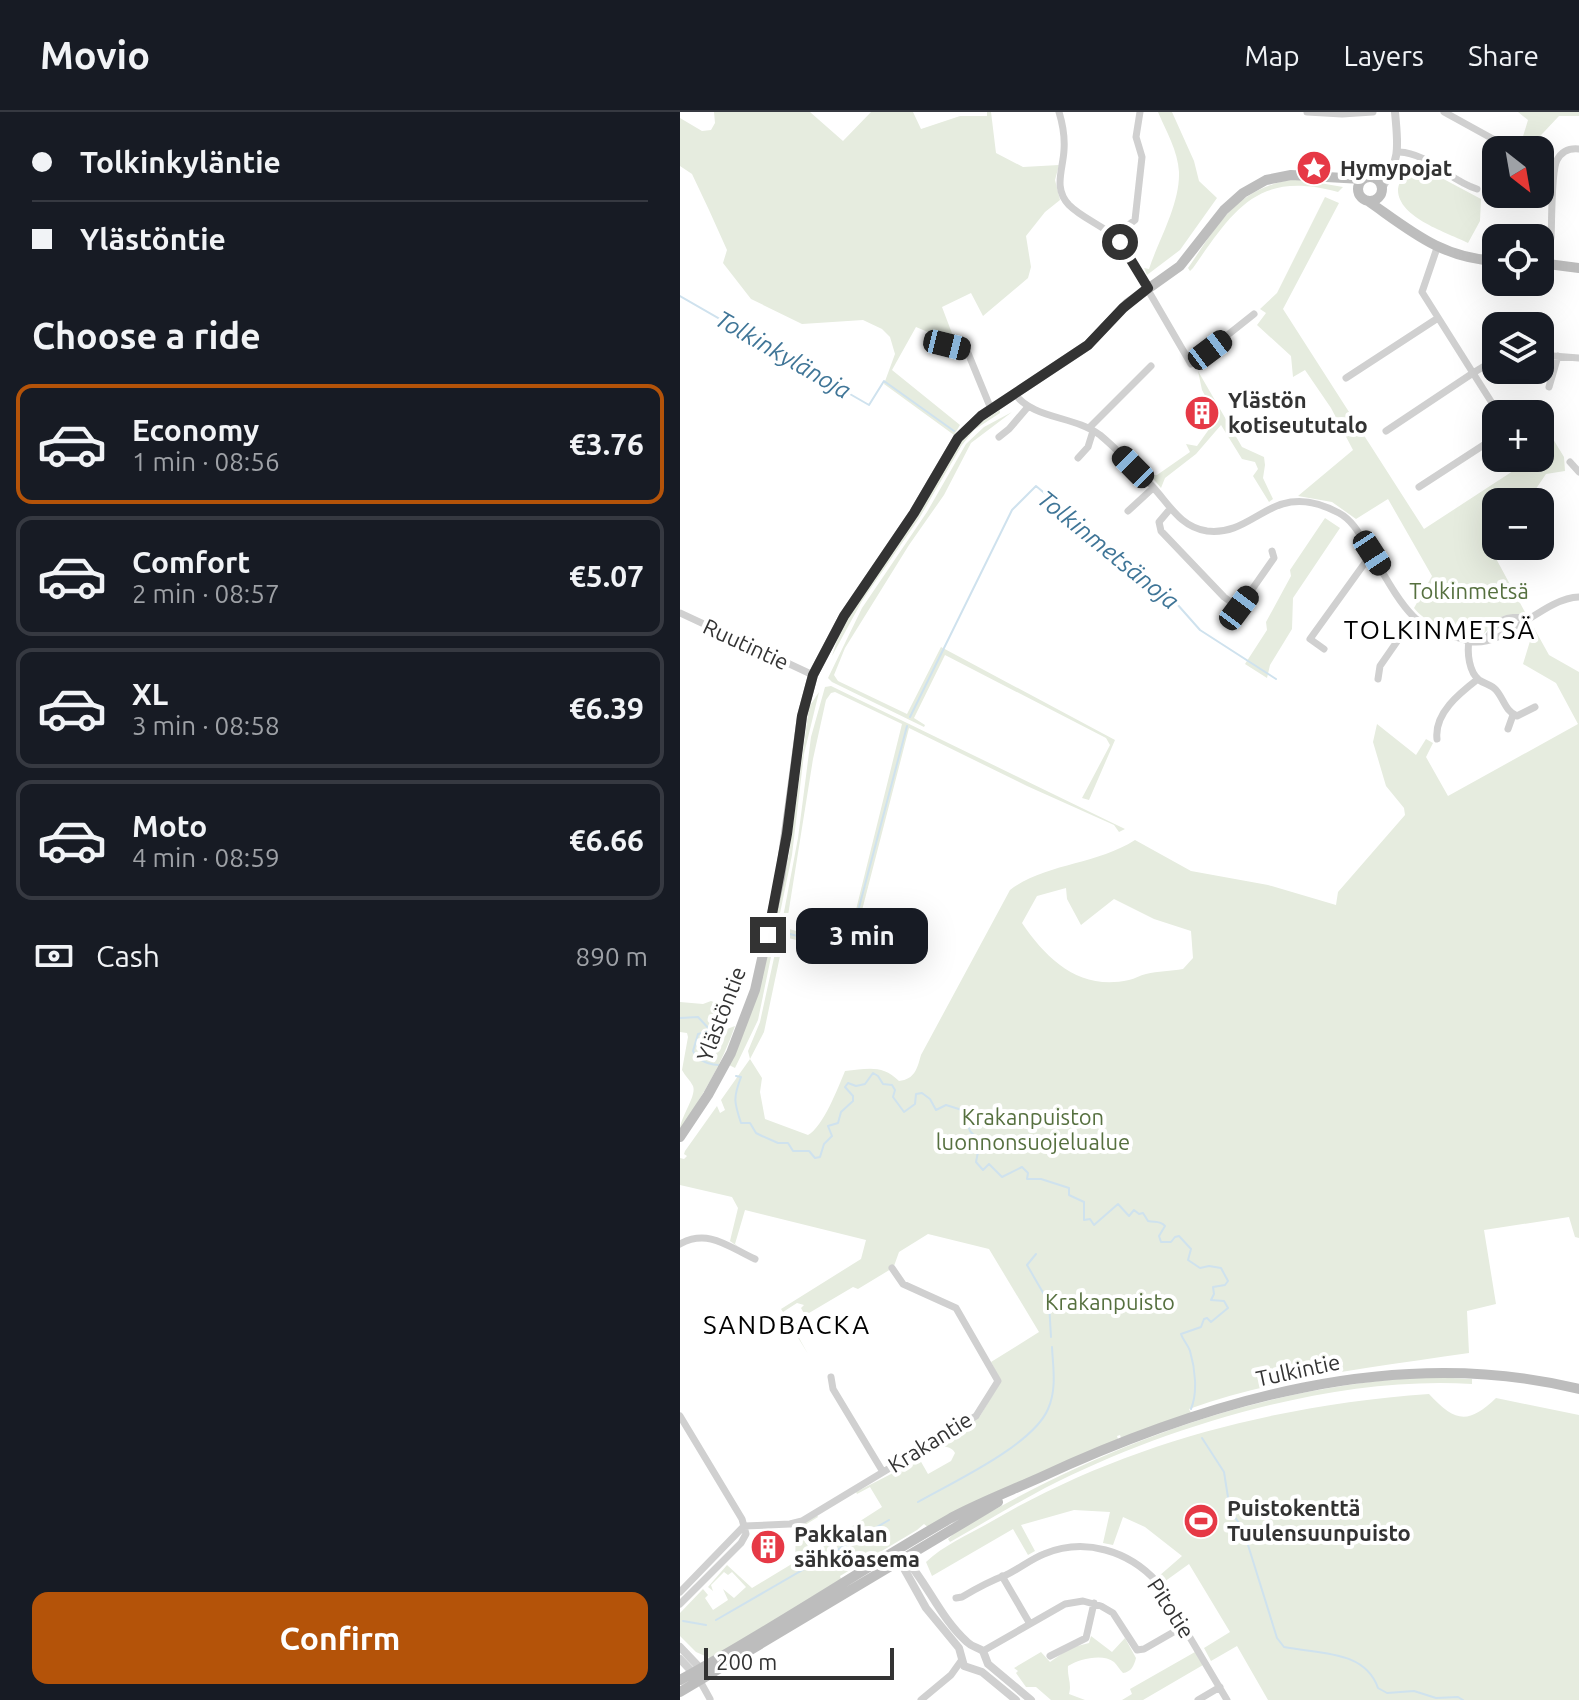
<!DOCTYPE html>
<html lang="en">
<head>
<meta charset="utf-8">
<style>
  :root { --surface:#171b24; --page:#20242c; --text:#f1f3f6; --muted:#9ea1a6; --line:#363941; --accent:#b45309 }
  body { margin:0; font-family:Ubuntu,sans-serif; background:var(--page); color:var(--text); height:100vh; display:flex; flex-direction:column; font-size:30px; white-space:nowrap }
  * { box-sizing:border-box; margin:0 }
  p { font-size:26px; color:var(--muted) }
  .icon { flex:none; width:44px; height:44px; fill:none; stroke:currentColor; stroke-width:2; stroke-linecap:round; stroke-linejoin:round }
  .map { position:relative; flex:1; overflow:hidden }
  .side { display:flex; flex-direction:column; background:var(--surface); width:680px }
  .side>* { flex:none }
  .top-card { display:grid; align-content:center; height:176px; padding:0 32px; background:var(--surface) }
  .needle { width:52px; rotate:149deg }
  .fabs { position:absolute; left:802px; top:24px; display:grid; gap:16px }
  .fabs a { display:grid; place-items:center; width:72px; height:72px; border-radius:16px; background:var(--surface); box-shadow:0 8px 32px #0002; font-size:40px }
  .scale { position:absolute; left:24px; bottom:20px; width:190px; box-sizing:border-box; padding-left:8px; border:4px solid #333; border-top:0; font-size:22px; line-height:28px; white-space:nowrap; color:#333; -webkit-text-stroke:6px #fff; paint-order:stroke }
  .end { position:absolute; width:36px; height:36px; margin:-18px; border:10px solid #333; background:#fff; box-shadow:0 0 0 4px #fff }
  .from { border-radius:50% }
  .bubble { position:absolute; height:56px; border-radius:16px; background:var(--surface); box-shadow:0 8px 32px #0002; font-size:26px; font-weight:600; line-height:56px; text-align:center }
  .car { position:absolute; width:24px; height:48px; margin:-24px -12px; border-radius:10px; box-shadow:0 0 6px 2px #0007; background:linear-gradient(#222 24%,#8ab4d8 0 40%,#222 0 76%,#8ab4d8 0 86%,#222 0) }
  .top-card b { display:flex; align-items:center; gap:28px; height:76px; font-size:30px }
  .top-card b+b { border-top:2px solid var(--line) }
  .top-card i { width:20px; height:20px; background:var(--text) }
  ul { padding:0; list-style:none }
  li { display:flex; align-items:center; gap:24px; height:120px; margin:0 16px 12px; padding:0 16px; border:4px solid var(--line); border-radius:16px }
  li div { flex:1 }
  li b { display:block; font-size:30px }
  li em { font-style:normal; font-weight:600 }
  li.selected { border-color:var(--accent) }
  li>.icon { width:72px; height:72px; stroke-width:1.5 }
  h2 { padding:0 32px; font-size:36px; line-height:96px }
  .pay { display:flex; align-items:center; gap:20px; height:88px; padding:0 32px; font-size:30px }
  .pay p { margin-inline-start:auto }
  .action { display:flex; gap:16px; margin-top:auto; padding:16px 32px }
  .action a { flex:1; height:92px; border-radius:16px; background:var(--accent); color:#fff; font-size:32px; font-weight:600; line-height:92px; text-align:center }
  header { display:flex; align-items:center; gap:48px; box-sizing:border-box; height:112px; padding:0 40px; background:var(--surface); border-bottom:2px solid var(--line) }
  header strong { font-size:38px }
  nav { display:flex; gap:44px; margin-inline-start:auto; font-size:28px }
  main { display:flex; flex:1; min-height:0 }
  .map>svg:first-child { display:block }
  .green { fill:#e6ecdf; fill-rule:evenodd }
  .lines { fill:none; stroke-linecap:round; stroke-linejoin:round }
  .stream { stroke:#cfe2ee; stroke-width:2 }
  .minor { stroke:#d0d0d0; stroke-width:7 }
  .tertiary { stroke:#d0d0d0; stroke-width:8 }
  .secondary { stroke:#bdbdbd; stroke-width:10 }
  .route { stroke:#333; stroke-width:10 }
  .labels { text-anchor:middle; stroke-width:8; stroke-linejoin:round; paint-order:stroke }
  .poi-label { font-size:22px; font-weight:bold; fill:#333; stroke:#fff; text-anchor:start }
  .park-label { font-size:22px; fill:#56703f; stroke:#fff }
  .street-label { font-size:22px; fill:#333; stroke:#fff }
  .water-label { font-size:24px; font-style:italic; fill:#3f7597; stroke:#fff }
  .quarter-label { font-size:26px; letter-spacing:2px; fill:#000; stroke:#fff }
</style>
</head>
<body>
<header>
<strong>Movio</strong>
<nav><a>Map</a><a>Layers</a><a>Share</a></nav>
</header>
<main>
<section class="side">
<div class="top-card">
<b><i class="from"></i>Tolkinkyläntie</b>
<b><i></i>Ylästöntie</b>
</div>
<h2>Choose a ride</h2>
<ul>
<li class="selected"><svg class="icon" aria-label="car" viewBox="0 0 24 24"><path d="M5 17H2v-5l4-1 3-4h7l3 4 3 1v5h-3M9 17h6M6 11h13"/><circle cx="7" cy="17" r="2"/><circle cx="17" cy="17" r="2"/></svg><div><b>Economy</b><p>1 min · 08:56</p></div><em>€3.76</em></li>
<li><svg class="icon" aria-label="car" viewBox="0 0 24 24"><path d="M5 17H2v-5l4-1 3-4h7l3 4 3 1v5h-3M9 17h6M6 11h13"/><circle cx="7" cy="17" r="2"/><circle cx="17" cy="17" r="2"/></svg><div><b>Comfort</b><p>2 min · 08:57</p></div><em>€5.07</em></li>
<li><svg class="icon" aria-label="car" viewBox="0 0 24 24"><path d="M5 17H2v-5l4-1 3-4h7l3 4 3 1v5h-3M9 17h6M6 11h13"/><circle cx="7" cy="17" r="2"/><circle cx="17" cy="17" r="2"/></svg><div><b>XL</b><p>3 min · 08:58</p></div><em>€6.39</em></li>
<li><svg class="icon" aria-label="car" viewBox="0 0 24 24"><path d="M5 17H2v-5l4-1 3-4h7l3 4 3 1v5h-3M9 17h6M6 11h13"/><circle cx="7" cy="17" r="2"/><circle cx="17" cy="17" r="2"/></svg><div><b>Moto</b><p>4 min · 08:59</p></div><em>€6.66</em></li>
</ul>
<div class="pay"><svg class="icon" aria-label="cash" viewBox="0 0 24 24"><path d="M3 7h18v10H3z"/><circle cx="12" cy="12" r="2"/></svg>Cash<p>890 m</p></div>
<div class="action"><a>Confirm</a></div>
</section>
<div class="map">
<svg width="899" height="1588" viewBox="0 0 899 1588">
  <rect width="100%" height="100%" fill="#fff"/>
  <!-- green -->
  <path class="green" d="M34,0H130L163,29L191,0H233L241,17L280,4H307V0H311L316,41L343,55L379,53L375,68L380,88L365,100L346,124L351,155L348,166L303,204L291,181L262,195L276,232L236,215L212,258L280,313L274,323L204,272L215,242L210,225L202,217L183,208L122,212L71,187L43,151L47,138L29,98L12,62L0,54V6L22,19L31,18L35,11Z
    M478,0H492L514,49L519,69L537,86L500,138L467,163L464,156L469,157C479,127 500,92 499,60C498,39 486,19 478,0Z
    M838,0H899V4H879L847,38H835L841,31L848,8Z
    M729,53L741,55L801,87L800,109L788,131C769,121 717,106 718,77C719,69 725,61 729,53Z
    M616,67L663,75L658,80C578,58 554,97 513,156L510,159L508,156C539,111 557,75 616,67Z
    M645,85L659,91L603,197L744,417L853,346H860V339L873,327L884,345L885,359L866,362L847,390H816V434H818L813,441L846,502L823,504L800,525C781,528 745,511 734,496L752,464L708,387L676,407L652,390L618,384L673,338L651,296L625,258L613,265L611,244L577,213L586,201L580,197L597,181Z
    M518,259L562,335L584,345L585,353L583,366L593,387L589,390L573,364L578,357L575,350L562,347L541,313L516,342L485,366L481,376L470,363H477L510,340L506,332L517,334L537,306L522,278Z
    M320,298V301L294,318L282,333L240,405L182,489L152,544L160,519L283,327L298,312Z
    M332,300L291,331L264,383L229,433L165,536L154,563L158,569L227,602L261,535L435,628L409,688L402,686L430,633L426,626L265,543L234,606L245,613L244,615L152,570L148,566L182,496L247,400L286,332L304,315Z
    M645,406L660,416L613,486L612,517L590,553L587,566L565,552L587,518L586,510L611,464L610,458Z
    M854,516L869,543L899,560V1126L895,1125L889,1105L804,1118L816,1192L787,1199L789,1241C695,1255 599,1265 509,1297L511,1301L441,1326L440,1323L437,1324L438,1327L249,1416L244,1412L237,1418L160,1464L161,1467L32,1547L16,1540L0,1524V1501L23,1477L28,1483L25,1486L33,1498L48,1488L43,1477L54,1486L66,1475L52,1460L48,1463L44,1460L31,1473L33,1479L28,1475L47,1453L72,1476L115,1450L116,1419L113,1418L115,1415L137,1403L138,1405L117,1418L132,1440L202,1395L190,1375L177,1382L176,1380L211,1362L247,1337L249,1342L240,1348L248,1362L271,1349L275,1341C272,1335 265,1334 260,1336L257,1330L300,1304L321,1269L311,1250L359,1220L309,1137L248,1122L219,1140L214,1154L211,1157L178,1177L173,1175L129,1201L118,1224L128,1242L111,1214L126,1205L121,1196L124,1193L117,1191L103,1200L101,1197L181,1147L186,1128L65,1098L55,1132L61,1137L50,1129L58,1096L52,1085L0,1073V1046L4,1047L7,1044L4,1042L5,1039L37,994L40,1001L45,998L41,988L70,947L68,939L80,910L104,800L118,726L131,625L145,575L151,574L445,717L439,720L434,713L347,674L229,616L171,841L104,825L84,920L70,947L82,966L80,980L85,1007L128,1023C143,1015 158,976 165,959C187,957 202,952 219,969C235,967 237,957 241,943L330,778C366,751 416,753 455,728L511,759L588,773L656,793L658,780L725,703L724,696L706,674L693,630L697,612L736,643L746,627L753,631L746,645L768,684L898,612L876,571L843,552ZM155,580L222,612L167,834L106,816L133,647L146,588L151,581ZM386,776L387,787L401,813L434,787L474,807L511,819L513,846L503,857C491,859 478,859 466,862C460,863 455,867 449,868C400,879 367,848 342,811L357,784Z
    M139,580L124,642L112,743L78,908L55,956L49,953L91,825L109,742L129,595Z
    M31,889L39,892L44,913L47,917L55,914C42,952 22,984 0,1018C0,1005 17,984 13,974C10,968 5,964 2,958L8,925L7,921L0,920V890L23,892Z
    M748,1265L792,1267V1272C655,1263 486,1314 365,1376C333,1393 302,1412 270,1430L268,1427L277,1419C421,1334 579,1274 748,1265Z
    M749,1282C775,1310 788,1313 816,1286L899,1303V1588H588L557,1534L531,1549L524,1536L550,1520L509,1452L484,1470L479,1464L502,1444L465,1415L443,1405L433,1433L423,1431L430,1400L394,1398L341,1413L355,1439L348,1443L333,1417L252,1464L246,1450C265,1432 292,1421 314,1408C446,1331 597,1293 749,1282Z
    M411,1524L432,1540L445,1526L456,1546C454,1554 451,1560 443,1561C440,1558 437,1553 434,1550C423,1541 399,1547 388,1554C387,1565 392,1571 389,1582L405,1588H371L356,1575H346L336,1561L338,1559L334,1556L361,1540L370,1550L390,1536L409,1531Z
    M515,1540L523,1553L463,1588H442L452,1582L450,1577Z"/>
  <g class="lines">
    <!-- stream -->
    <path class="stream" d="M0,184L189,293L204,269L274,319
      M230,605L332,398L356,374L497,492L520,518L596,567
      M102,820L168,837L227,614
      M0,906L18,905L31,919L18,922L13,939C18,949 27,952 38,953
      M56,964L61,965C53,986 54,990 61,1011H70L76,1021L82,1024L98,1031H108L113,1039H129L135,1046L140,1045L144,1032L152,1024L148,1014L158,1011L161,1000L173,989V984L165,975L168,971L176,974L185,972L193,961L198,964L203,972L212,973L215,978L213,985L224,1000L235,992L236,982L242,981L250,987L256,998L266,993L282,998L290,1019L300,1030L296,1050L303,1058L309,1052L322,1065L342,1055L348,1061L347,1067H361L389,1076V1083L404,1090V1108L410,1107L414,1113L438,1092L449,1104L454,1098L459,1102L463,1101L468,1109C475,1111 479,1108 485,1114L479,1124L481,1130H491L495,1125L499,1124L511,1137L508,1148L520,1156L529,1154L541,1156L548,1169L545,1173L533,1175L534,1182L531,1188L544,1189L548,1196L531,1210L527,1206L524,1207L521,1215L501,1222C503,1228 508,1233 510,1239C515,1256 518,1280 511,1297
      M356,1142L347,1153L369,1191L371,1225
      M522,1326L544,1360L550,1398L563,1417L597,1526L604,1535C639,1542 685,1538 698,1576L707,1581L734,1579L756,1586L778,1585L783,1588
      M238,1390C273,1370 353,1333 368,1297C377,1277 373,1255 372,1235
      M36,1508L209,1408
      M3,1509L26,1513"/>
    <!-- minor -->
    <path class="minor" d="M379,0C383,13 385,24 384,38C383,58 373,76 389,93C404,108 426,114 440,130L511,252L574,202
      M627,0L662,2L693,0
      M764,0L813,27L823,38
      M719,40C748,41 770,69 797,77
      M860,50L875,52
      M434,124L455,108L462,45L456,25L460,0
      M871,126C872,111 871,59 877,48C882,39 890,36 899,37
      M757,136L742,180L793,261L816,247
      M249,229L284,238L288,241L311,297
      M860,243L899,246
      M666,266L758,206
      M869,275L878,244
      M334,281C354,308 393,303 420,323C438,338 456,357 472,374C489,392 500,415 527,419C577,425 592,365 659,401C672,408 679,421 686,433C700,454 715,486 733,504C742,514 775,525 788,529C824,538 862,486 899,485
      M409,316L471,254
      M706,319L793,261L819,302
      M319,325L329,317L347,296
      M398,346L408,335L413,319
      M890,350L899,360
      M739,375L816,325
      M490,397L479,410L481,419L544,485L559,496L594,446L592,439
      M448,399L473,376
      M0,501L133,563
      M806,528C820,506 822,504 849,506
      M789,529C787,541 789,560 799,568C805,572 812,573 816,578C824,587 825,599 837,604L855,595
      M644,537L630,527L692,441
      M698,567L700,554L734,505
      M828,617L833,603
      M757,627C754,601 780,581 798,567
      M0,1132C29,1116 50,1136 75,1147
      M151,1265L153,1277L203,1360
      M0,1304L62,1407L66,1422L61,1431L0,1492
      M64,1414L110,1412L122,1409L296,1304L318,1269L276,1196L223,1172L212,1156
      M322,1464L350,1512
      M0,1480L64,1414
      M276,1486L282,1485C297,1476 310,1469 326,1463C339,1457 351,1447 364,1442C405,1425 449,1439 477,1470L547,1588
      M303,1539L385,1492L403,1489L421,1494L433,1501L457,1538L464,1537L504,1514
      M370,1544L406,1526L414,1491
      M20,1569L30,1587
      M241,1588L271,1563L281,1549
      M518,1588L540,1575"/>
    <!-- tertiary -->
    <path class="tertiary" d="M695,66L714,52
      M702,76C721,45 718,35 715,0
      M217,1444L246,1496L279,1536L284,1554L302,1560L336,1588
      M223,1444C247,1470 260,1506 287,1530C292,1535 297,1535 303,1539L308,1552L351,1588
      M0,1535L20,1556V1563
      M0,1547L17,1565"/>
    <!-- secondary -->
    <path class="secondary" d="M678 77a12 12 0 1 1 24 0a12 12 0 1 1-24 0Z
      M688,89C731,119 761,146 816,149
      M860,151L899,156
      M0,1025L28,983L51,941L75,878L100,766L122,604L133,563L164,504L234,401L278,326L301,304L408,233L448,191L500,154L544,98L563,81L586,68L611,63L682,67
      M0,1568C92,1518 180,1458 271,1406C299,1391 330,1379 359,1366C525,1289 716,1232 899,1277
      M0,1580L318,1390"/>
  </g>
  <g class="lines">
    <!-- route -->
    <path class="route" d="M88,823L107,722L122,604L133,563L164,504L234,401L278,326L301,304L408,233L443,196L468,176L440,130"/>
  </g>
  <!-- icons -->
  <defs>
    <symbol id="sight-disc" viewBox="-11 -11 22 22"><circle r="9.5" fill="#e63946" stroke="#fff"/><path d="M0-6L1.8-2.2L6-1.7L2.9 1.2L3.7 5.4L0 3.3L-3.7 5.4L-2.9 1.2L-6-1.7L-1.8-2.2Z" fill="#fff"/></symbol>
    <symbol id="building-disc" viewBox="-11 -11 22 22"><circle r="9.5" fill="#e63946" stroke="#fff"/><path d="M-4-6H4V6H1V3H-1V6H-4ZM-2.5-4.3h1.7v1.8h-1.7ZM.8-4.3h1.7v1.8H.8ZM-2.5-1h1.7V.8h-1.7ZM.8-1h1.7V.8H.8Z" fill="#fff"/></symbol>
    <symbol id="stadium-disc" viewBox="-11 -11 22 22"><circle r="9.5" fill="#e63946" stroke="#fff"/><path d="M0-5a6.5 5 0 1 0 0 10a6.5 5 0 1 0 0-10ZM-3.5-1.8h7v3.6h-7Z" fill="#fff"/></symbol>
  </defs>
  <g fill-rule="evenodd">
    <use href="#sight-disc" x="614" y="36" width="40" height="40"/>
    <use href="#building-disc" x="502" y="281" width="40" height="40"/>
    <use href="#stadium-disc" x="501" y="1389" width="40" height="40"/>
    <use href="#building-disc" x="68" y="1415" width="40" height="40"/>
  </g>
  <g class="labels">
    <!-- poi labels -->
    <g class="poi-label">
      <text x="660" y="64">Hymypojat</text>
      <text x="548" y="296">Ylästön<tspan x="548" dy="25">kotiseututalo</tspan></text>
      <text x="547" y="1404">Puistokenttä<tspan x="547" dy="25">Tuulensuunpuisto</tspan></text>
      <text x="114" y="1430">Pakkalan<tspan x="114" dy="25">sähköasema</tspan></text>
    </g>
    <!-- park labels -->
    <g class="park-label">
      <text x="789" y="487">Tolkinmetsä</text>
      <text x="353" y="1013">Krakanpuiston<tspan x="353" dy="25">luonnonsuojelualue</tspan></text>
      <text x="430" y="1198">Krakanpuisto</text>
    </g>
    <!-- street labels -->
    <g class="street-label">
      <text transform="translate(66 532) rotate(25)" y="8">Ruutintie</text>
      <text transform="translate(41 902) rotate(-69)" y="8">Ylästöntie</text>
      <text transform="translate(618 1258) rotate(-12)" y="8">Tulkintie</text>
      <text transform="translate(250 1330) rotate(-32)" y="8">Krakantie</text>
      <text transform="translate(491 1496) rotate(57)" y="8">Pitotie</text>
    </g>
    <!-- water labels -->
    <g class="water-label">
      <text transform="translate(103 243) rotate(30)" y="8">Tolkinkylänoja</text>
      <text transform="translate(428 438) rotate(39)" y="8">Tolkinmetsänoja</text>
    </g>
    <!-- quarter labels -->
    <g class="quarter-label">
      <text x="760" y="527">TOLKINMETSÄ</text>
      <text x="107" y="1222">SANDBACKA</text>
    </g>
  </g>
</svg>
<div class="fabs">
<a><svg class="needle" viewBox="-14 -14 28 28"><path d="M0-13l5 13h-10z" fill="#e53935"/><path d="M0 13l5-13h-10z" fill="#9ea1a6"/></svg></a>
<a><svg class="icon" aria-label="locate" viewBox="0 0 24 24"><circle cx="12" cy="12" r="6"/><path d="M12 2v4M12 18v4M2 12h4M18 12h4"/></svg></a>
<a><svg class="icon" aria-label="layers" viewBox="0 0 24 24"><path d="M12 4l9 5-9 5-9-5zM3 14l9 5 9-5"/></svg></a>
<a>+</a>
<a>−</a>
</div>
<div class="scale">200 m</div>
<i class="end from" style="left:440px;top:130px"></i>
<i class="end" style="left:88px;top:823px"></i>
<div class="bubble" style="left:116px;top:796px;width:132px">3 min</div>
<i class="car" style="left:267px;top:233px;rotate:104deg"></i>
<i class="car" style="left:530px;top:238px;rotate:53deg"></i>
<i class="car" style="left:453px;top:355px;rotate:315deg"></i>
<i class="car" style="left:692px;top:441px;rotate:147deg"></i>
<i class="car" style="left:559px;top:496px;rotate:37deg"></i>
</div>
</main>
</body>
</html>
